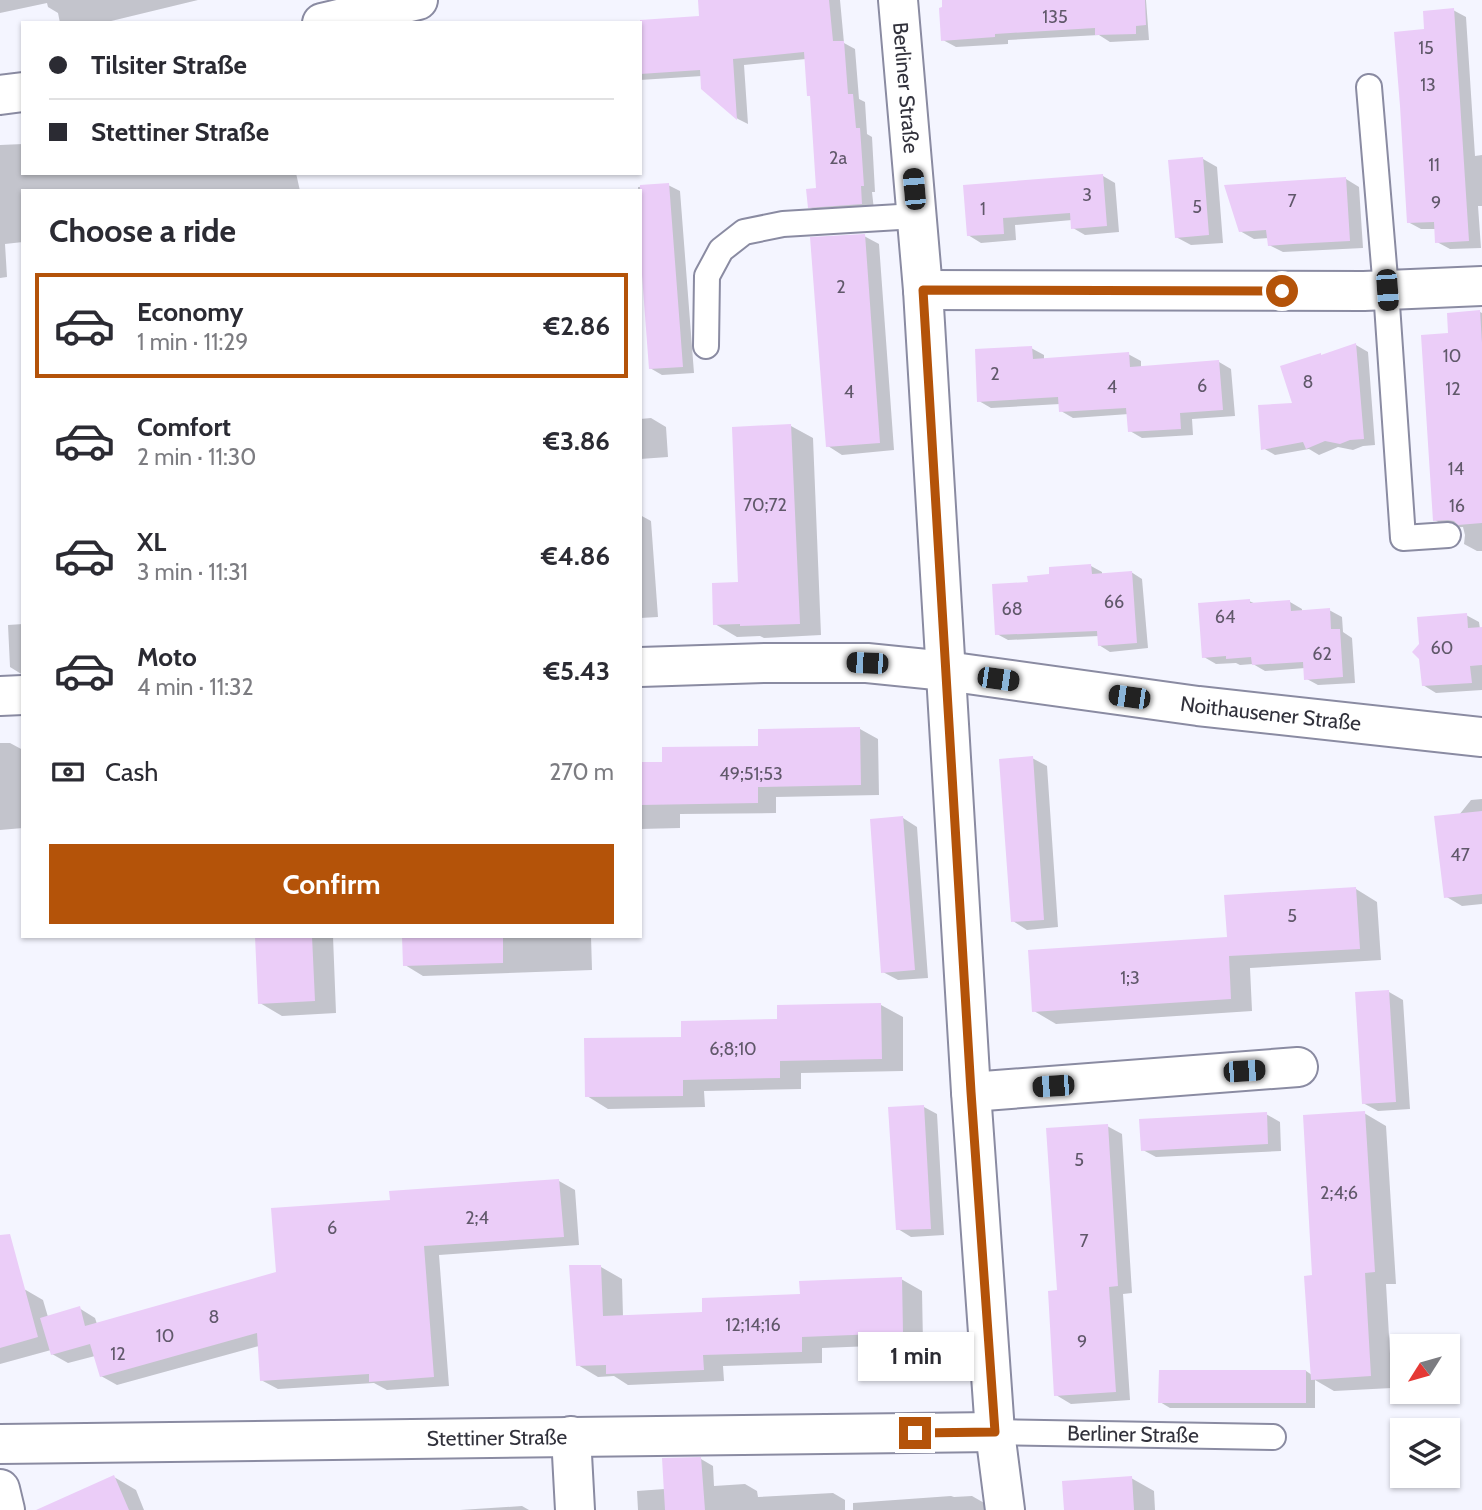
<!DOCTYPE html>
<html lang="en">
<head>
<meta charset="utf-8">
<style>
  :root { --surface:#fff; --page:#f7f7f7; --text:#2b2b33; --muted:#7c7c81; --line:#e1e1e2; --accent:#b45309 }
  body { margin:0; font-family:Cabin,sans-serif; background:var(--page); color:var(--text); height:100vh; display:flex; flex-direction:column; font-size:26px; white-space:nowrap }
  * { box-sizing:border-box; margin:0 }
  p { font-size:23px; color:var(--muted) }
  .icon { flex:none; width:38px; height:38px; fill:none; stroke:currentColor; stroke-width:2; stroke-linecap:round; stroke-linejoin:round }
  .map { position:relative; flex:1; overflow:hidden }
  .side { position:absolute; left:21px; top:189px; width:621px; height:749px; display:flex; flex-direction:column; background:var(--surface); border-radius:0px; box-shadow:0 2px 5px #0004 }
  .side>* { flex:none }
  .guide { position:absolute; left:21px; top:21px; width:621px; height:154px; border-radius:0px; box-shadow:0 2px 5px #0004; display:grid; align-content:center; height:154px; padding:0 28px; background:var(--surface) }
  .needle { width:46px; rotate:233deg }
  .fabs { position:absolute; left:1390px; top:1334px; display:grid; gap:14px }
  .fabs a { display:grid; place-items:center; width:70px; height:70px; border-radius:0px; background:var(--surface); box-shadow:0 2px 5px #0004; font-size:35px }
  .end { position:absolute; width:32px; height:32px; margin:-16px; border:9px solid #b45309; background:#fff; box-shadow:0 0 0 4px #fff }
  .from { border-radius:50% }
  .bubble { position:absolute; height:49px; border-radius:0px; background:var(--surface); box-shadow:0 2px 5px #0004; font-size:23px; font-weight:700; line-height:49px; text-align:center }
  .car { position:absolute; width:21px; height:42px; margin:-21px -10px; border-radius:9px; box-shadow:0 0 5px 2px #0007; background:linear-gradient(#222 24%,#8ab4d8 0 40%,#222 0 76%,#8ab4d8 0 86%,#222 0) }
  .guide b { display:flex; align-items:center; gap:24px; height:66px; font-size:26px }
  .guide b+b { border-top:2px solid var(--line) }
  .guide i { width:18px; height:18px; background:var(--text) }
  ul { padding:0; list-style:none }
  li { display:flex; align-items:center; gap:21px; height:105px; margin:0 14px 10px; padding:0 14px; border:4px solid transparent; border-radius:0px }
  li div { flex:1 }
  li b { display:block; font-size:26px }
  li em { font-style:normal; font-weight:700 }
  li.active { border-color:var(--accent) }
  li>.icon { width:63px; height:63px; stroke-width:1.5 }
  h2 { padding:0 28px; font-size:32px; line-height:84px }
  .pay { display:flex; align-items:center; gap:18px; height:77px; padding:0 28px; font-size:26px }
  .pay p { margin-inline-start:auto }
  .button { display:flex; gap:14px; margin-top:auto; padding:14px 28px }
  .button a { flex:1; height:80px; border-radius:0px; background:var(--accent); color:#fff; font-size:28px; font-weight:700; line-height:80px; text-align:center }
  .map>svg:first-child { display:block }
  .shadow { fill:#0003 }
  .building { fill:#ebcdf8 }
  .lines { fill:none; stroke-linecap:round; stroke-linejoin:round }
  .lane-casing { stroke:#8a8ba2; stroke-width:28 }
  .street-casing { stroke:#8a8ba2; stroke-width:42 }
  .lane { stroke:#fff; stroke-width:24 }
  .street { stroke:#fff; stroke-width:38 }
  .route { stroke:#b45309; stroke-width:9 }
  .labels { text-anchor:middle; stroke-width:5; stroke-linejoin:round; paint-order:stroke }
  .number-label { font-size:18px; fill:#60586a }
  .street-label { font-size:21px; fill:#31313b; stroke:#f4f5ff }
</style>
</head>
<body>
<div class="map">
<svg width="1482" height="1510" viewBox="0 0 1482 1510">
  <rect width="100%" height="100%" fill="#f4f5ff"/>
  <!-- shadow -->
  <path class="shadow" d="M0,0H198L103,23H60L58,13L48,7L47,3L0,13Z
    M699,0H840L844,43L855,49L859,99L865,102L867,134L872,137L875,192H872L874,210L821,213L809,207L818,190L812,97L806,59L744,65L748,124L738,119L703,88L702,76L640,80V23H616L701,17Z
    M944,0H1146L1149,40L1110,42L1099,35L1008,40V44L956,47L943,40Z
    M1453,10L1466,17L1475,156L1482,155V206H1478L1481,248L1450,249L1437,242L1436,229H1421L1408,222L1426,31Z
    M23,144V173H296L300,191H23V242L5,244L7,277L0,278V145Z
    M1203,159L1217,167L1223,243L1191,245L1176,237Z
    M1103,176L1115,183L1119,232L1085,235L1073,228L1072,220L1015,225L1016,240L981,243L968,235L965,186Z
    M1346,179L1359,187L1363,248L1283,252L1269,245V238L1254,239L1240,231Z
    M668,185L680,191L694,373L662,375L650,368L640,191H638V187Z
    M864,236L879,244L894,450L842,455L828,446Z
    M1480,312L1482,313V551H1477L1464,544L1465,535L1463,527L1448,528L1435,520L1450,335Z
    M1356,345L1368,352L1375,445L1363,446L1353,450L1338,447L1319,455L1309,449L1275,455L1263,448L1294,405L1323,356Z
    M1031,348L1044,355V360L1128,354L1141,361V368L1219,362L1231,369L1235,416L1192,419L1193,435L1142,438L1130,431L1129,414L1073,418L1061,411L1060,404L991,408L979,401Z
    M651,418L666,427L668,457L640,459V419Z
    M791,426L813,438L821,635L764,638L760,636L737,637L715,624L740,584Z
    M640,515L651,521L658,617L640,618Z
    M1091,566L1102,572V575L1131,572L1142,579L1148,648L1110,652L1099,645V636L1008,640L997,634L1030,583L1051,575Z
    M1249,601L1256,604L1290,602L1302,609V612L1329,610L1342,617L1343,632L1352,638L1355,683L1318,685L1305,678V668L1265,671L1253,664L1240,665L1236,663L1216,664L1204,657Z
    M1466,615L1479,622L1480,629H1482V690L1436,693L1423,685Z
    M23,624V675L10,667L8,625Z
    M860,729L878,739L879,795L776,797V813L680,814V828L640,829V764L664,763L760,748Z
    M0,743H10L23,750V828L0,830Z
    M1032,758L1047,766L1058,927L1027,930L1013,921Z
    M1482,799V904L1462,906L1445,896L1459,815L1471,800Z
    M903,818L917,827L928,978L898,980L883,972Z
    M1356,889L1377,902L1381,960L1250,968L1252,1011L1056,1024L1034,1011Z
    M257,936H333L336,1013L282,1016L260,1003Z
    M404,936H591L592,970L423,976L405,965Z
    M1389,992L1403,1000L1410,1109L1378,1111L1363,1103Z
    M881,1005L903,1017V1071L801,1073V1089L704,1091L705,1107L608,1109L587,1096L683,1038L779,1020Z
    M924,1107L937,1114L944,1235L911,1237L898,1229Z
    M1364,1113L1386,1126L1396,1284H1386L1392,1388L1334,1391L1315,1380V1408H1170L1160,1402L1306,1371L1312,1375L1314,1277Z
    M1266,1114L1280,1122L1281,1151L1156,1157L1143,1150Z
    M1107,1126L1122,1134L1132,1293L1123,1294L1130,1400L1071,1404L1056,1395L1059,1291Z
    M559,1181L575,1190L579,1245L439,1255L449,1386L387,1390L374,1383L278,1389L261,1380L259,1346L117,1385L101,1376L95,1356L68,1363L52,1354L51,1350L0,1364V1296L24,1289L43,1300L48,1317L79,1308L95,1318L97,1324L277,1273L392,1202Z
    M601,1267L622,1279L623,1317L704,1314L901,1279L922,1291L923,1344L822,1348V1363L723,1366L724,1381L628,1385L614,1376L598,1377L578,1365Z
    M701,1459L713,1466L714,1486L745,1484L757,1491L758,1497L833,1493L845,1500V1510H638L637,1491L665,1489Z
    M114,1477L136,1490L144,1510H70Z
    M1131,1478L1154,1491L1155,1510H1066Z
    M951,1496L954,1497L972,1496L986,1504V1510H853V1503Z
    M522,1506L529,1510H460Z"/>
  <!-- building -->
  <path class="building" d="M698,0H829L833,41H844L848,94H853L856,128H860L864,186H861L862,204L808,208L806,189L816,188L810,96H807L804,52L733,59L737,120L701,89L700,70L640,74V20L699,16Z
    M942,0H1145L1146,25L1136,26V34L1095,35V28L995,34V37L941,41L939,8L942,7Z
    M1454,8L1469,241L1435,243L1434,222L1407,223L1400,106L1394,32L1424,29L1423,11Z
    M1203,157L1209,235L1175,238L1168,160Z
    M1103,174L1107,226L1071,229L1070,213L1003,218L1004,234L967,236L963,185Z
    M1346,177L1350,241L1293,244L1268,246L1266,230L1239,232L1224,185Z
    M669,183L683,367L649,369L640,248V185Z
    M865,234L880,443L826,447L810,237Z
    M1480,310L1482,343V523L1458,525L1454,521L1448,520L1433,521L1421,335L1448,333L1447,313Z
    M1356,343L1364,439L1350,440L1340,444L1325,441L1306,449L1303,442L1261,450L1258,405L1292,403L1280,366L1321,353V355Z
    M1032,346L1033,359L1129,352L1130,367L1219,360L1223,410L1180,413L1181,429L1128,432L1126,408L1059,412L1058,397L977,402L975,349Z
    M791,424L800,624L740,626V624L713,625L712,583L738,582L732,427Z
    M1091,564L1092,574L1132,571L1137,643L1098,646L1097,631L995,635L992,584L1028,582L1027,576L1049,574V567Z
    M1250,599V603L1290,600L1291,611L1330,608L1331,629H1340L1343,677L1304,680L1303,662L1252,665L1251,657L1226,659V656L1202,658L1198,603Z
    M1467,613L1468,628L1482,627V665L1470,666L1472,683L1422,686L1419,659L1412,652L1419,644L1417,617Z
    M860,727L861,785L758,787V803L640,805V762H662V747L758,746V729Z
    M1033,756L1044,920L1011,922L999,759Z
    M1482,811V894L1444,898L1434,816Z
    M903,816L915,970L881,973L870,819Z
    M1356,887L1360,949L1229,956L1231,999L1032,1012L1028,950L1227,937L1224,895Z
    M255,936H312L315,1001L258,1004Z
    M402,936H503V963L403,966Z
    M1389,990L1396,1102L1362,1104L1355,992Z
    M881,1003L882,1059L780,1061V1078L683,1080V1096L585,1097L584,1038L681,1037V1021L777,1019V1005Z
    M924,1105L931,1229L896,1230L888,1107Z
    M1365,1111L1375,1272L1365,1273L1371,1376L1311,1380L1304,1276L1312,1275L1303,1115Z
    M1267,1112L1268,1144L1141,1151L1139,1119Z
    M1108,1124L1118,1286L1109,1287L1116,1392L1054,1396L1048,1291L1057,1290L1046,1128Z
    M559,1179L564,1237L424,1246L434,1377L369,1382V1374L260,1381L257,1333L100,1377L90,1344L51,1355L40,1318L80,1306L85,1326L276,1272L271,1208L390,1200L389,1191Z
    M10,1234L38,1337L0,1348V1235Z
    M569,1265H601L603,1316L702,1312V1298L800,1294L799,1281L902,1277L903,1333L802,1337V1352L703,1355L704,1370L606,1374V1365L576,1366Z
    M1159,1370H1306V1403H1158Z
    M701,1457L705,1510H665L662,1458Z
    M114,1475L129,1510H36Z
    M1132,1476L1134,1510H1064L1062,1481Z"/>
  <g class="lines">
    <defs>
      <g id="lane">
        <path d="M1369,87L1386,290L1403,538L1448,535"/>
        <path d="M706,346L707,276L721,250L744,232L783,224L916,216"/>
        <path id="s1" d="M995,1432L1273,1437"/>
      </g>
      <g id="street">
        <path id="s2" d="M898,0L923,290L971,1092L995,1432L1005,1510"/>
        <path d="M322,23L418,0"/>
        <path d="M0,95L23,92"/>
        <path d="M923,290L1364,291L1482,286"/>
        <path id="s3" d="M640,667L765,663H867L946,671L1198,706L1482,737"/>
        <path d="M0,696L23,695"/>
        <path d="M971,1092L1298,1067"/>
        <path d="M571,1436L575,1510"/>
        <path id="s4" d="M0,1444L995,1432"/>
        <path d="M0,1489L5,1510"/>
      </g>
    </defs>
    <!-- lane casing -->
    <use href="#lane" class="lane-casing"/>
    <!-- street casing -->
    <use href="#street" class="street-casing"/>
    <!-- lane -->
    <use href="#lane" class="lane"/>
    <!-- street -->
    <use href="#street" class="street"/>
  </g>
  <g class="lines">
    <!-- route -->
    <path class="route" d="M915,1433L995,1432L971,1092L923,290L1282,291"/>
  </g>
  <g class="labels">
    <!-- number labels -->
    <g class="number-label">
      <text x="1055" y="23">135</text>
      <text x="1426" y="54">15</text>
      <text x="1428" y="91">13</text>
      <text x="838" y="164">2a</text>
      <text x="1434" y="171">11</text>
      <text x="1087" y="201">3</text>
      <text x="1292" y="207">7</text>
      <text x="1436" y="209">9</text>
      <text x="1197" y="213">5</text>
      <text x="983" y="215">1</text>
      <text x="841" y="293">2</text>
      <text x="1452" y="362">10</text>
      <text x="995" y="380">2</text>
      <text x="1308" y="388">8</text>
      <text x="1202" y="392">6</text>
      <text x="1112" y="393">4</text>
      <text x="1453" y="395">12</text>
      <text x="849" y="398">4</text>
      <text x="1456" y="475">14</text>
      <text x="765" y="511">70;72</text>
      <text x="1457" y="512">16</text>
      <text x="1114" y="608">66</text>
      <text x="1012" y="615">68</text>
      <text x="1225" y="623">64</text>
      <text x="1442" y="654">60</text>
      <text x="1322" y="660">62</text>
      <text x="751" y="780">49;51;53</text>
      <text x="1460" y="861">47</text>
      <text x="1292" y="922">5</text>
      <text x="1130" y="984">1;3</text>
      <text x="733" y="1055">6;8;10</text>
      <text x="1079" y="1166">5</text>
      <text x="1339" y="1199">2;4;6</text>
      <text x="477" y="1224">2;4</text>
      <text x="332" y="1234">6</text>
      <text x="1084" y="1247">7</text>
      <text x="214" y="1323">8</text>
      <text x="753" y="1331">12;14;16</text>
      <text x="165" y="1342">10</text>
      <text x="1082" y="1348">9</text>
      <text x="118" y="1360">12</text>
    </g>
    <!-- street labels -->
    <g class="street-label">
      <text dy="7" stroke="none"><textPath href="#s2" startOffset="88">Berliner Straße</textPath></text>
      <text dy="7" stroke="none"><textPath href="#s3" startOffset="634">Noithausener Straße</textPath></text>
      <text dy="7" stroke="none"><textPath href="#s1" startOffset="138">Berliner Straße</textPath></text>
      <text dy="7" stroke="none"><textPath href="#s4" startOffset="497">Stettiner Straße</textPath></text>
    </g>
  </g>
</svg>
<div class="fabs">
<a><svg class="needle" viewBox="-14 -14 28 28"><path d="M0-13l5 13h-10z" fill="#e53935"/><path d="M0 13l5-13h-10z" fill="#7c7c81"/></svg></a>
<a><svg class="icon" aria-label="layers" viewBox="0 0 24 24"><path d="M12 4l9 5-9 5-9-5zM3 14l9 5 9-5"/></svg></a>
</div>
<i class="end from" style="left:1282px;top:291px"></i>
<i class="end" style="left:915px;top:1433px"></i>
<div class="bubble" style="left:858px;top:1332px;width:116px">1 min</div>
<i class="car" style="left:914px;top:189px;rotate:355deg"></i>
<i class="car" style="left:1387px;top:290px;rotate:176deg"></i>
<i class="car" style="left:867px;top:663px;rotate:272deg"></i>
<i class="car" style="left:998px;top:679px;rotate:98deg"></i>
<i class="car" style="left:1129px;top:697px;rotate:278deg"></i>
<i class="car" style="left:1244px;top:1071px;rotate:86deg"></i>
<i class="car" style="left:1053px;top:1086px;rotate:266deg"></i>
<div class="guide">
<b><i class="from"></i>Tilsiter Straße</b>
<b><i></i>Stettiner Straße</b>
</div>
<section class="side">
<h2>Choose a ride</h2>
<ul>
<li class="active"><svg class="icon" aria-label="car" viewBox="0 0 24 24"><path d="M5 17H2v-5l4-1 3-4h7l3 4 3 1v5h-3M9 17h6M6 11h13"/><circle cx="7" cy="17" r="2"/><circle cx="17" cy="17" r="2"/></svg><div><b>Economy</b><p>1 min · 11:29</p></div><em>€2.86</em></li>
<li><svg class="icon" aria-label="car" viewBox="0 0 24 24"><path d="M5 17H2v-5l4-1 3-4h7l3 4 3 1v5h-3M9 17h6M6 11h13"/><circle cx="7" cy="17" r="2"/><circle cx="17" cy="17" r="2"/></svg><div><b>Comfort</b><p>2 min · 11:30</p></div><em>€3.86</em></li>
<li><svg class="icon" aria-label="car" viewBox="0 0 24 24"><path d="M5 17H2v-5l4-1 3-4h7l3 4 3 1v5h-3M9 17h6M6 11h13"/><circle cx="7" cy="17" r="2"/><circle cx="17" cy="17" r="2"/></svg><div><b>XL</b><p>3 min · 11:31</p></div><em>€4.86</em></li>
<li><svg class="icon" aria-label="car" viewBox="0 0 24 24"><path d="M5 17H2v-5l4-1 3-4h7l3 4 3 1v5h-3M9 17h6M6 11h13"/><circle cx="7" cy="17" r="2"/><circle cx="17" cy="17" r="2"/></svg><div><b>Moto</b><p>4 min · 11:32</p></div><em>€5.43</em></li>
</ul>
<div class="pay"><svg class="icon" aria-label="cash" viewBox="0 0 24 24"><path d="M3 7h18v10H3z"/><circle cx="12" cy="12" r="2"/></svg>Cash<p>270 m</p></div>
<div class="button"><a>Confirm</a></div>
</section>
</div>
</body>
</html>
